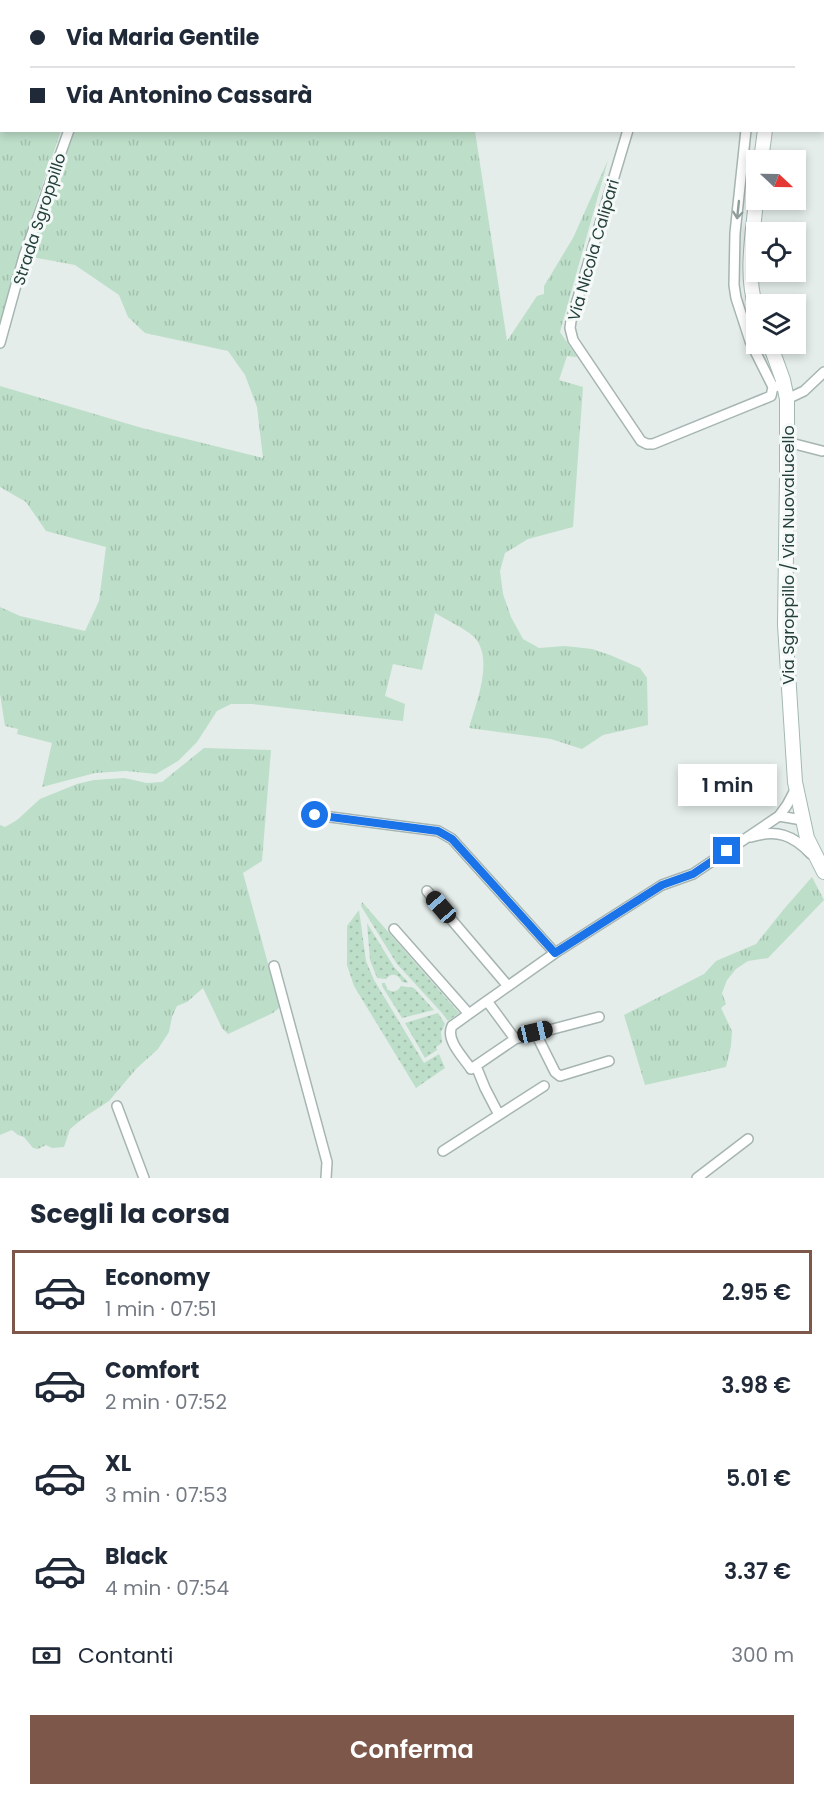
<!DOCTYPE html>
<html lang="it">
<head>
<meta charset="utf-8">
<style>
  :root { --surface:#fff; --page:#f2f2f3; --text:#1f2937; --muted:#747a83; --line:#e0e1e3; --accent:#7d5749 }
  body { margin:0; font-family:Poppins,sans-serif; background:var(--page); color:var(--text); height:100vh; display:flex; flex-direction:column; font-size:22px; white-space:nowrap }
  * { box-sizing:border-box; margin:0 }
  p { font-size:20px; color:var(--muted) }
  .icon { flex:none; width:33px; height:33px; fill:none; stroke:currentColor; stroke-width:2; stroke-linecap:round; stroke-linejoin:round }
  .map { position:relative; height:1178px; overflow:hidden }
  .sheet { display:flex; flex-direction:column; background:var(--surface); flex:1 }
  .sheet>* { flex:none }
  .guide { position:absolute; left:0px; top:0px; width:825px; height:132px; box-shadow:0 3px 9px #0003; display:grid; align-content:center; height:132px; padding:0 30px; background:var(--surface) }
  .needle { width:39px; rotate:112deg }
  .tools { position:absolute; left:746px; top:150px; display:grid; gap:12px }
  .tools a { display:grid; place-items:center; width:60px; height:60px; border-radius:0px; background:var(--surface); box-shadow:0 3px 9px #0003; font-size:30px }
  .end { position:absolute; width:27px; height:27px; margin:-14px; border:8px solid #1a73e8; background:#fff; box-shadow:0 0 0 3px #fff }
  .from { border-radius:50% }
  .bubble { position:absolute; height:42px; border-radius:0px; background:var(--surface); box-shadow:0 3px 9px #0003; font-size:20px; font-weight:600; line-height:42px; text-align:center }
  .car { position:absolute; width:18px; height:36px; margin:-18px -9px; border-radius:8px; box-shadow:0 0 4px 2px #0007; background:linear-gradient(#222 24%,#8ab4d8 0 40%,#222 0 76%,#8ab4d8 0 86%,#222 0) }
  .guide b { display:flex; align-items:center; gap:21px; height:57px; font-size:22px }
  .guide b+b { border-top:2px solid var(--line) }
  .guide i { width:15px; height:15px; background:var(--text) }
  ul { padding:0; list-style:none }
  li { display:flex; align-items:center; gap:18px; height:84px; margin:0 12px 9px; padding:0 18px; border:3px solid transparent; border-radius:0px }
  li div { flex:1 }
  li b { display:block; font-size:22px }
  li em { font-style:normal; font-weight:600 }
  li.on { border-color:var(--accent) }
  li>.icon { width:54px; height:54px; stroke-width:1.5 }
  h2 { padding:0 30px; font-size:27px; line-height:72px }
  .pay { display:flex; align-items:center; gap:15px; height:66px; padding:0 30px; font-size:22px }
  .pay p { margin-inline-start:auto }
  .action { display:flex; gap:12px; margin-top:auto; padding:12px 30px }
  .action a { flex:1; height:69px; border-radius:0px; background:var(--accent); color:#fff; font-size:24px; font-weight:600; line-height:69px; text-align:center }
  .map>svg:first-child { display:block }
  .grass { fill:url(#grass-tufts) }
  .garden { fill:url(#garden-dots) }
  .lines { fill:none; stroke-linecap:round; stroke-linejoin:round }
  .street-casing { stroke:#a6b5b2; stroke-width:12 }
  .secondary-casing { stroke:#a2b9b3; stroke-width:16 }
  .street { stroke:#fff; stroke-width:9 }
  .secondary { stroke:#fff; stroke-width:14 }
  .oneway { stroke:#919f9c }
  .route { stroke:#1a73e8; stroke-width:8 }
  .labels { text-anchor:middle; stroke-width:6; stroke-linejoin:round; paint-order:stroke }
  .street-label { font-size:16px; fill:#233f3a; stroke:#f5faf8 }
</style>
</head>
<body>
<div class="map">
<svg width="824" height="1178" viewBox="0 0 824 1178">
  <defs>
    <pattern id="grass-tufts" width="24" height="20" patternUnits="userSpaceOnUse" patternTransform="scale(1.5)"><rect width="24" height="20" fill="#bddec9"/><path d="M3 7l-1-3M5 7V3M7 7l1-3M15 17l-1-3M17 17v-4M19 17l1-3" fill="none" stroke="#a2c0ad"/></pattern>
    <pattern id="garden-dots" width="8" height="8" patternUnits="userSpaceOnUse" patternTransform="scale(1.5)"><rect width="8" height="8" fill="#bddec9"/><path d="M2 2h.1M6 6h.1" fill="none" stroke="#a2c0ad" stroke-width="1.8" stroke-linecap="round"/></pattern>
  </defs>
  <rect width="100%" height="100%" fill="#e4edea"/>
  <!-- grass -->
  <path class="grass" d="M0,0H139L138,2H2V130L61,131L31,218L0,326Z
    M155,0H524L523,2H155Z
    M74,131H475L507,341L537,296L544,294V286L573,238L608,160L560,332L577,357L567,356L559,380L583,387L573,527L528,539L505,553L500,571L503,594L511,617L523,639L539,648L565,646L592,649L610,655L640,668L647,678L648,725L603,735L582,749L551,739L469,728C476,703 494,660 475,638C469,631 445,619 435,613L422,670L393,664L385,696L405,704L403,721L252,704H231L217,711L197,742L178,761L156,774L126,771L95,773L42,787L52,743L17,734L18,729L5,726L0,694V607L20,616L85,631L99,601L106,547L46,531L26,502L0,487V386L142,428L263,458L257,407L245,375L228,351L145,333L128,317L119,295L75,265L32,257L33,249Z
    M204,748L271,750L262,861L243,873L280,1007L273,1013L228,1034L222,1028L203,988L187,1002L177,1006L172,1017L169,1032L158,1049L136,1069L109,1101L86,1116L70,1129L64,1147L52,1148L46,1145L38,1149L33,1148L24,1137L18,1135L12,1130L0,1135V825L5,827L17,820L40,799L77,784L94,780L124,778L147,783L162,782Z
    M812,877L824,900L768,958L748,961L736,969L727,980L722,993L726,1004L721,1008L732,1031L731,1046L726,1067L645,1085L624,1015L704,974L716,961L756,944L784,909Z"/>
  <!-- garden -->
  <path class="garden" d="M362,902L459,1013L448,1021L442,1013L397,964L361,906Z
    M359,910L366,961L374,980L424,1063L439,1054L445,1068L416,1088L354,986L347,965V926Z
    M367,923L394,967L408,982L407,983L402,982C399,974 391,972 386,979L377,978L370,960Z
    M382,983H385L387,989C392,993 398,992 401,986L414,988L434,1010L402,1018L382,986Z
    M438,1013L445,1024L441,1032L442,1043L436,1047L437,1050L425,1058L405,1023Z"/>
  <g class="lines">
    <defs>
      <path id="street" d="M675,0H690
        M737,0L738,2
        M687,1L700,2
        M150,2L151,0
        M709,2L715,0
        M628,130L571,321L570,328L573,340L641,441L647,444H653L771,396L773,387L784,385
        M746,130L735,233L734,285L736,298L750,341L773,387
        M0,343L24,256L69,130
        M787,399L804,391L824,372
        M787,442L822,451
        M315,815L438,831L452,839L555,953
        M779,816L802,820
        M751,837C777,829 793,835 811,854
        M427,891L508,986
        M394,929L469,1014
        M274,966L327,1162L326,1178
        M487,1001L555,953L662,885L693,874L779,816L787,805L796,788
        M487,1001L515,1039L471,1069C464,1058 445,1040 452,1026Z
        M535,1032L555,1072L560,1076L609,1061
        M515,1039L599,1017
        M476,1066L485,1088L499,1115
        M117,1106L144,1178
        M443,1151L544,1086
        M697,1178L748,1139"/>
      <path id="secondary" d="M749,0V2
        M761,160L765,130
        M756,308C745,273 753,236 756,200
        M770,344L783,380L787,399V476L785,625L795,782L807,838L824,872"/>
    </defs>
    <!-- street casing -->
    <use href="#street" class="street-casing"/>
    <!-- secondary casing -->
    <use href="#secondary" class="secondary-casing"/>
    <!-- street -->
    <use href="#street" class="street"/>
    <!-- secondary -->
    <use href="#secondary" class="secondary"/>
  </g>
  <!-- one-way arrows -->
  <defs><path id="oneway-shaft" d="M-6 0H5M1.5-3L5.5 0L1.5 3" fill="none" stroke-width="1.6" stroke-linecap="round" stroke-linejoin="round" transform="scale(1.5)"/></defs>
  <use class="oneway" href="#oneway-shaft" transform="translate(738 210) rotate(96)"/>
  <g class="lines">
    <!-- route -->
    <path class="route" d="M315,815L438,831L452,839L555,953L662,885L693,874L727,851"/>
  </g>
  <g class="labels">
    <!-- street labels -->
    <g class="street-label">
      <text transform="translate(39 219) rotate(-72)" y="6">Strada Sgroppillo</text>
      <text transform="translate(593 250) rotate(-74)" y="6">Via Nicola Calipari</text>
      <text transform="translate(788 555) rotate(-90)" y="6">Via Sgroppillo / Via Nuovalucello</text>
    </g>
  </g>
</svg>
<div class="tools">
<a><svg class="needle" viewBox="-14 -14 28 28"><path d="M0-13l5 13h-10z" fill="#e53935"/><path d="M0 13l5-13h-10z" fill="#747a83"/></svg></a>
<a><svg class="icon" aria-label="locate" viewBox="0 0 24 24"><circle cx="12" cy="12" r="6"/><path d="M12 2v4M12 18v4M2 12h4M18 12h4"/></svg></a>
<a><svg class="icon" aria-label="layers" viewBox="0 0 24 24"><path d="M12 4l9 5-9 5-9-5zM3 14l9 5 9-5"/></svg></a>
</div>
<i class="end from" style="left:315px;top:815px"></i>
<i class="end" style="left:727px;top:851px"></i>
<div class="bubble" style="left:678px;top:764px;width:99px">1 min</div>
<i class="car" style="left:441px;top:907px;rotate:319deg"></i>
<i class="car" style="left:535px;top:1032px;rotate:77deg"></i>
<div class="guide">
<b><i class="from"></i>Via Maria Gentile</b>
<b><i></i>Via Antonino Cassarà</b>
</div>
</div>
<section class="sheet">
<h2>Scegli la corsa</h2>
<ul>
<li class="on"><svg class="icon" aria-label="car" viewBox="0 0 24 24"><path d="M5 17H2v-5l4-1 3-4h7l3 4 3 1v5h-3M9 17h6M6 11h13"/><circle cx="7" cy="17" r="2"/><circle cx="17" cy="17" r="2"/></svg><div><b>Economy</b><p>1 min · 07:51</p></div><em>2.95 €</em></li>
<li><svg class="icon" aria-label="car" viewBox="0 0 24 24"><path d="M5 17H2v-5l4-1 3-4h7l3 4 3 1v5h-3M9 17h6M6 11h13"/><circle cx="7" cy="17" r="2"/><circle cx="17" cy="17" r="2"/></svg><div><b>Comfort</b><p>2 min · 07:52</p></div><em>3.98 €</em></li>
<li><svg class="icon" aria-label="car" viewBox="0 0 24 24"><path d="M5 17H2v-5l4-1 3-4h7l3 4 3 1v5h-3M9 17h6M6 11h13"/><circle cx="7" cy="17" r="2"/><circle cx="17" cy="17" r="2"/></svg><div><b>XL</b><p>3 min · 07:53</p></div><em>5.01 €</em></li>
<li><svg class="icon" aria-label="car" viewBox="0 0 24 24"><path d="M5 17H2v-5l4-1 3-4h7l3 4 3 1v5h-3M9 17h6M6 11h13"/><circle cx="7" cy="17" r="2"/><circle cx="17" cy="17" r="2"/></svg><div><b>Black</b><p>4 min · 07:54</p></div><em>3.37 €</em></li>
</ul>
<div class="pay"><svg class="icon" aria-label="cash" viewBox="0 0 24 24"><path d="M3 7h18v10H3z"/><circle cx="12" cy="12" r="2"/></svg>Contanti<p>300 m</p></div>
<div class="action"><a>Conferma</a></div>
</section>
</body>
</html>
